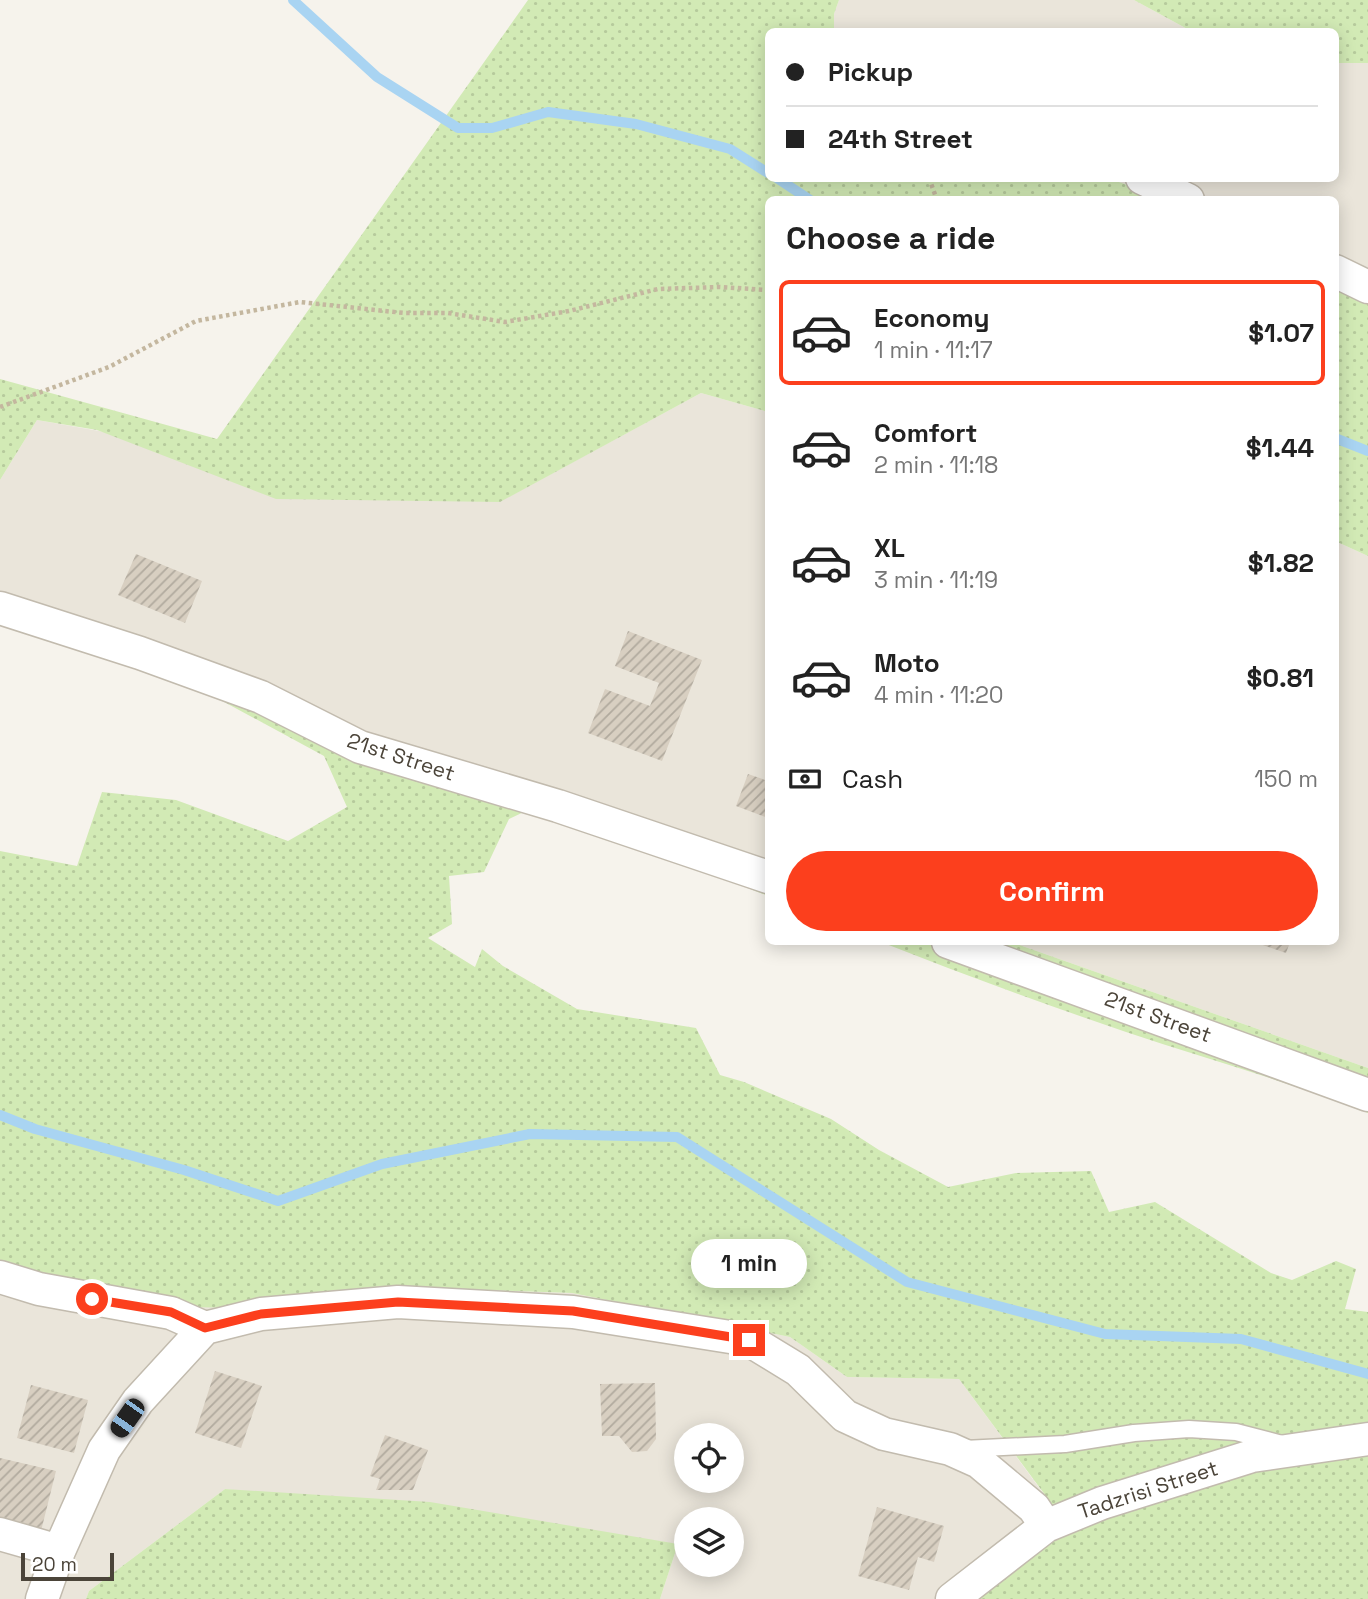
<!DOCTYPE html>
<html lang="en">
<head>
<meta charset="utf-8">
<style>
  :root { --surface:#fff; --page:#f6f6f6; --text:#222; --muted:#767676; --line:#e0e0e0; --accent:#fc3f1d }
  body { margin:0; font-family:"Space Grotesk",sans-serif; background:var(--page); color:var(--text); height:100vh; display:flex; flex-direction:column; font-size:26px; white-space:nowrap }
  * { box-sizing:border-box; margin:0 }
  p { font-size:23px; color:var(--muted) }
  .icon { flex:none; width:38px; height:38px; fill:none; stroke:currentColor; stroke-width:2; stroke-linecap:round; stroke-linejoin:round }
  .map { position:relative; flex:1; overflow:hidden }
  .details { position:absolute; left:765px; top:196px; width:574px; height:749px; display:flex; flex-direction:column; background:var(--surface); border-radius:10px; box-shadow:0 4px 18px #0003 }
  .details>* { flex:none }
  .banner { position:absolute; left:765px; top:28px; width:574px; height:154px; border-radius:10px; box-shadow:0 4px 18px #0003; display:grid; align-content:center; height:154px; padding:0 21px; background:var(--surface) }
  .controls { position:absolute; left:674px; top:1423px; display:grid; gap:14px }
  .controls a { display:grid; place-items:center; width:70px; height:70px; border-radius:50%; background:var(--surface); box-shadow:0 4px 18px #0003; font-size:35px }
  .scale { position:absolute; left:21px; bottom:18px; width:93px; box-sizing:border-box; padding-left:7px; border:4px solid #4b4439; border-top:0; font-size:19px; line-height:24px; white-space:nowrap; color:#4b4439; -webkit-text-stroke:5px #fff; paint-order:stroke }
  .end { position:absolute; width:32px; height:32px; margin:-16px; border:9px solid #fc3f1d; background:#fff; box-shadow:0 0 0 4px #fff }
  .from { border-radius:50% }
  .bubble { position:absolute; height:49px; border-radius:24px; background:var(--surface); box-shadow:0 4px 18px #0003; font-size:23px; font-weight:700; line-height:49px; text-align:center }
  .car { position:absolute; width:21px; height:42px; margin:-21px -10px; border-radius:9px; box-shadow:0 0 5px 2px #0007; background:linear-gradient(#222 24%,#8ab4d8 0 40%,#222 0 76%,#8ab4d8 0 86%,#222 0) }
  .banner b { display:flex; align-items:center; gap:24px; height:66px; font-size:26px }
  .banner b+b { border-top:2px solid var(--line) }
  .banner i { width:18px; height:18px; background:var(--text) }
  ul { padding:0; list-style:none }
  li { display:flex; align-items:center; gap:21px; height:105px; margin:0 14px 10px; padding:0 7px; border:4px solid transparent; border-radius:10px }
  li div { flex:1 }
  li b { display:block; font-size:26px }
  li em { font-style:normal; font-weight:700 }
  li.active { border-color:var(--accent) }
  li>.icon { width:63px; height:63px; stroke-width:1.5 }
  h2 { padding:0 21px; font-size:32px; line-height:84px }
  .pay { display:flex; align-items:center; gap:18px; height:77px; padding:0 21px; font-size:26px }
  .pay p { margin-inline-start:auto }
  .primary-button { display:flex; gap:14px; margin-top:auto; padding:14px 21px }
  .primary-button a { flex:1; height:80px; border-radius:42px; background:var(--accent); color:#fff; font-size:28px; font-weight:700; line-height:80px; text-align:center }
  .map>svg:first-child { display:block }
  .residential { fill:#eae5da; fill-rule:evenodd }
  .green { fill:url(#green-dots) }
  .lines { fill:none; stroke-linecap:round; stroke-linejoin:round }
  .stream { stroke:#a9d4f2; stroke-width:10 }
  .building { fill:url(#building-hatch) }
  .lane-casing { stroke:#c2bbae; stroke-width:19 }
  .street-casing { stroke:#c2bbae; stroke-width:35 }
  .path { stroke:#c4b79f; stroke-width:4.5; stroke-dasharray:3.5 3.5; stroke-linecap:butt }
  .lane { stroke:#fff; stroke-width:16 }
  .street { stroke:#fff; stroke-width:32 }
  .route { stroke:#fc3f1d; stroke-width:9 }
  .labels { text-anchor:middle; stroke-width:5; stroke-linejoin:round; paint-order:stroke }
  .street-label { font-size:21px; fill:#4b4439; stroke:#fff }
</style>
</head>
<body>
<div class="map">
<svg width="1368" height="1599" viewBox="0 0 1368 1599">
  <defs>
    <pattern id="green-dots" width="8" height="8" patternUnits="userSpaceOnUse" patternTransform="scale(1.75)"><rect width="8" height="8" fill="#d2eab5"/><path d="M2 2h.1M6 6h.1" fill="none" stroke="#b6ca9c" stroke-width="1.8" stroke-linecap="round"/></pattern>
    <pattern id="building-hatch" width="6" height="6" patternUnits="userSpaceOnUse" patternTransform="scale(1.75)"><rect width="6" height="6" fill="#d8cfc1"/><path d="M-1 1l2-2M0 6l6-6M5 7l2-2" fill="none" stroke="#b1aa9e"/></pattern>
  </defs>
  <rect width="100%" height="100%" fill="#f6f3ec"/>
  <!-- residential -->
  <path class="residential" d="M839,0H1134L1191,31H834V14Z
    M1335,63H1368V287L1335,271V200L1165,199L1111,179L1335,178Z
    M701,393L768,412V864L371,741L0,595V480L37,420L499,502Z
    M1335,541L1368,556V1068L1011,942H1335Z
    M0,1272L572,1293L790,1337L847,1377L959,1379L1057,1512L938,1599H660L678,1544L225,1489L89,1591L86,1599H0ZM686,1435H732V1480H686ZM686,1519H732V1564H686Z"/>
  <!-- green -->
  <path class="green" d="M528,0H839L834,14V31L768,32V178L1111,179L1165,199L768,200V412L701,393L500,502L276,499L97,430L37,420L0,480V379L217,439Z
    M1134,0H1368V63H1335V32L1191,31Z
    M1335,271L1368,287V556L1335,541Z
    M156,665L372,741L768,864V896L683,862L528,810L509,819L484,872L449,876L452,924L428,938L475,967L482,949L503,966L577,1009L696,1028L720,1075L744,1082L831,1119L879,1150L948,1187L1016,1173L1091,1171L1109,1212L1155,1202L1271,1273L1292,1280L1336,1261L1356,1269L1345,1309L1368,1312V1599H938L1057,1511L959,1379L847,1377L790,1337L572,1293L393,1287L235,1308L146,1306L0,1272V851L77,866L102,792L176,800L288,841L347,807L324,756Z
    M881,942H1011L1368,1068V1113C1289,1082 1207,1059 1126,1032C1044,1004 962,974 881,942Z
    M225,1489L430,1502L678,1544L660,1599H86L89,1591Z"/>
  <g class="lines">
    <!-- stream -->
    <path class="stream" d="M293,0L377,77L458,128H492L548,112L636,124L730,149L768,173
      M777,178L810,200
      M1335,438L1368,451
      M0,1115L35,1129L184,1170L278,1201L382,1164L530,1134L677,1137L907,1282L1105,1334L1241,1339L1368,1374"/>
  </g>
  <!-- building -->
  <path class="building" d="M136,554L202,581L185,623L118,595Z
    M628,631L702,660L662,761L588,733L605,689L650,706L659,683L615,666Z
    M748,774L768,781V818L736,806Z
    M1254,942H1290L1286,953Z
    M215,1371L262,1386L241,1448L195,1433Z
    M655,1383L656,1439L647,1451L632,1452L619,1436H602L600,1384Z
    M31,1385L88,1400L74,1453L17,1438Z
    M385,1435L428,1450L413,1490H376L380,1479L370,1476Z
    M0,1458L56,1471L41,1531L0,1521Z
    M877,1507L944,1526L934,1562L918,1557L909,1590L858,1576Z"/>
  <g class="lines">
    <defs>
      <path id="lane" d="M964,1449L1065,1444L1134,1433L1189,1429L1236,1432L1282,1444"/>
      <path id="street" d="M1142,178L1188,200
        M1335,271L1368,287
        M0,608L140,653L261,697L360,747L558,806L768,877
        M948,942L1368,1095
        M0,1277L39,1289L171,1313L205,1328
        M0,1534L59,1551
        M42,1599L59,1551L104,1450L138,1401L205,1328L261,1314L398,1302L573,1312L749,1340L798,1370L845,1416L884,1434L950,1449L979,1462L1034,1508L1046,1526
        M952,1599L1046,1526L1102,1503L1252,1456L1368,1439"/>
    </defs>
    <!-- lane casing -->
    <use href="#lane" class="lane-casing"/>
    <!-- street casing -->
    <use href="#street" class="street-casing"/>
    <!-- path -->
    <path class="path" d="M929,178L937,200
      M0,407L109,367L196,321L300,302L404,313H448L505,322L569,311L658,289L720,287L768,290"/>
    <!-- lane -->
    <use href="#lane" class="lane"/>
    <!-- street -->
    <use href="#street" class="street"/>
  </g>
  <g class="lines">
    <!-- route -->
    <path class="route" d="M92,1299L171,1312L205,1328L261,1314L398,1302L573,1311L749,1340"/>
  </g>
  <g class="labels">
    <!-- street labels -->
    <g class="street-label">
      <text transform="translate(401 757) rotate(18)" y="7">21st Street</text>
      <text transform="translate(1158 1017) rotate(20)" y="7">21st Street</text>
      <text transform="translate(1148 1490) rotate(-18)" y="7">Tadzrisi Street</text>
    </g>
  </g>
</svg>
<div class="controls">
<a><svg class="icon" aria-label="locate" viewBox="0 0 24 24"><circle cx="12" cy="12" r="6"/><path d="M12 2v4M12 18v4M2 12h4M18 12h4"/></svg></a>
<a><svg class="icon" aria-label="layers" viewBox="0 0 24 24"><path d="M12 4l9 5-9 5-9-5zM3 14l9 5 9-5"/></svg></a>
</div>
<div class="scale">20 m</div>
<i class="end from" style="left:92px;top:1299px"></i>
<i class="end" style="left:749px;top:1340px"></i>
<div class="bubble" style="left:691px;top:1239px;width:116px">1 min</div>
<i class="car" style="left:127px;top:1418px;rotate:215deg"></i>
<div class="banner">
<b><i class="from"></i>Pickup</b>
<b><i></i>24th Street</b>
</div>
<section class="details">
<h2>Choose a ride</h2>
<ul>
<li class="active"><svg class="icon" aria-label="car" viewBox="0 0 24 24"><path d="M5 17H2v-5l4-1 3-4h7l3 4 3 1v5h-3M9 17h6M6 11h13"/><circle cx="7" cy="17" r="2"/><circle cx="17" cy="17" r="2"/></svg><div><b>Economy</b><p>1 min · 11:17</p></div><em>$1.07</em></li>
<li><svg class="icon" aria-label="car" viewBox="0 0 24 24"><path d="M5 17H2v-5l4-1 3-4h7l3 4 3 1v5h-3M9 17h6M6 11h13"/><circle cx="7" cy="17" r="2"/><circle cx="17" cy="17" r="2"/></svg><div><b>Comfort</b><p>2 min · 11:18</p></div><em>$1.44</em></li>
<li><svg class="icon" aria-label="car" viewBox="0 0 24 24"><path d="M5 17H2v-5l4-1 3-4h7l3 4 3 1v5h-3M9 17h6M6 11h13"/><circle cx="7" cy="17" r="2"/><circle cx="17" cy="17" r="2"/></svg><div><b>XL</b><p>3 min · 11:19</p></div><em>$1.82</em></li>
<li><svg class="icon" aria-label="car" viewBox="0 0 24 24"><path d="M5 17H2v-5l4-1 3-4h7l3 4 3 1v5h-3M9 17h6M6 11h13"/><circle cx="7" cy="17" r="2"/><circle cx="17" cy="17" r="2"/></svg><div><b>Moto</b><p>4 min · 11:20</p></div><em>$0.81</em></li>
</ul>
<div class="pay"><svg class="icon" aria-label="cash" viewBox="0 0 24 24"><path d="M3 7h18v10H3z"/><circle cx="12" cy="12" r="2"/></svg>Cash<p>150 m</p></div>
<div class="primary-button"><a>Confirm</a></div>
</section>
</div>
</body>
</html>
